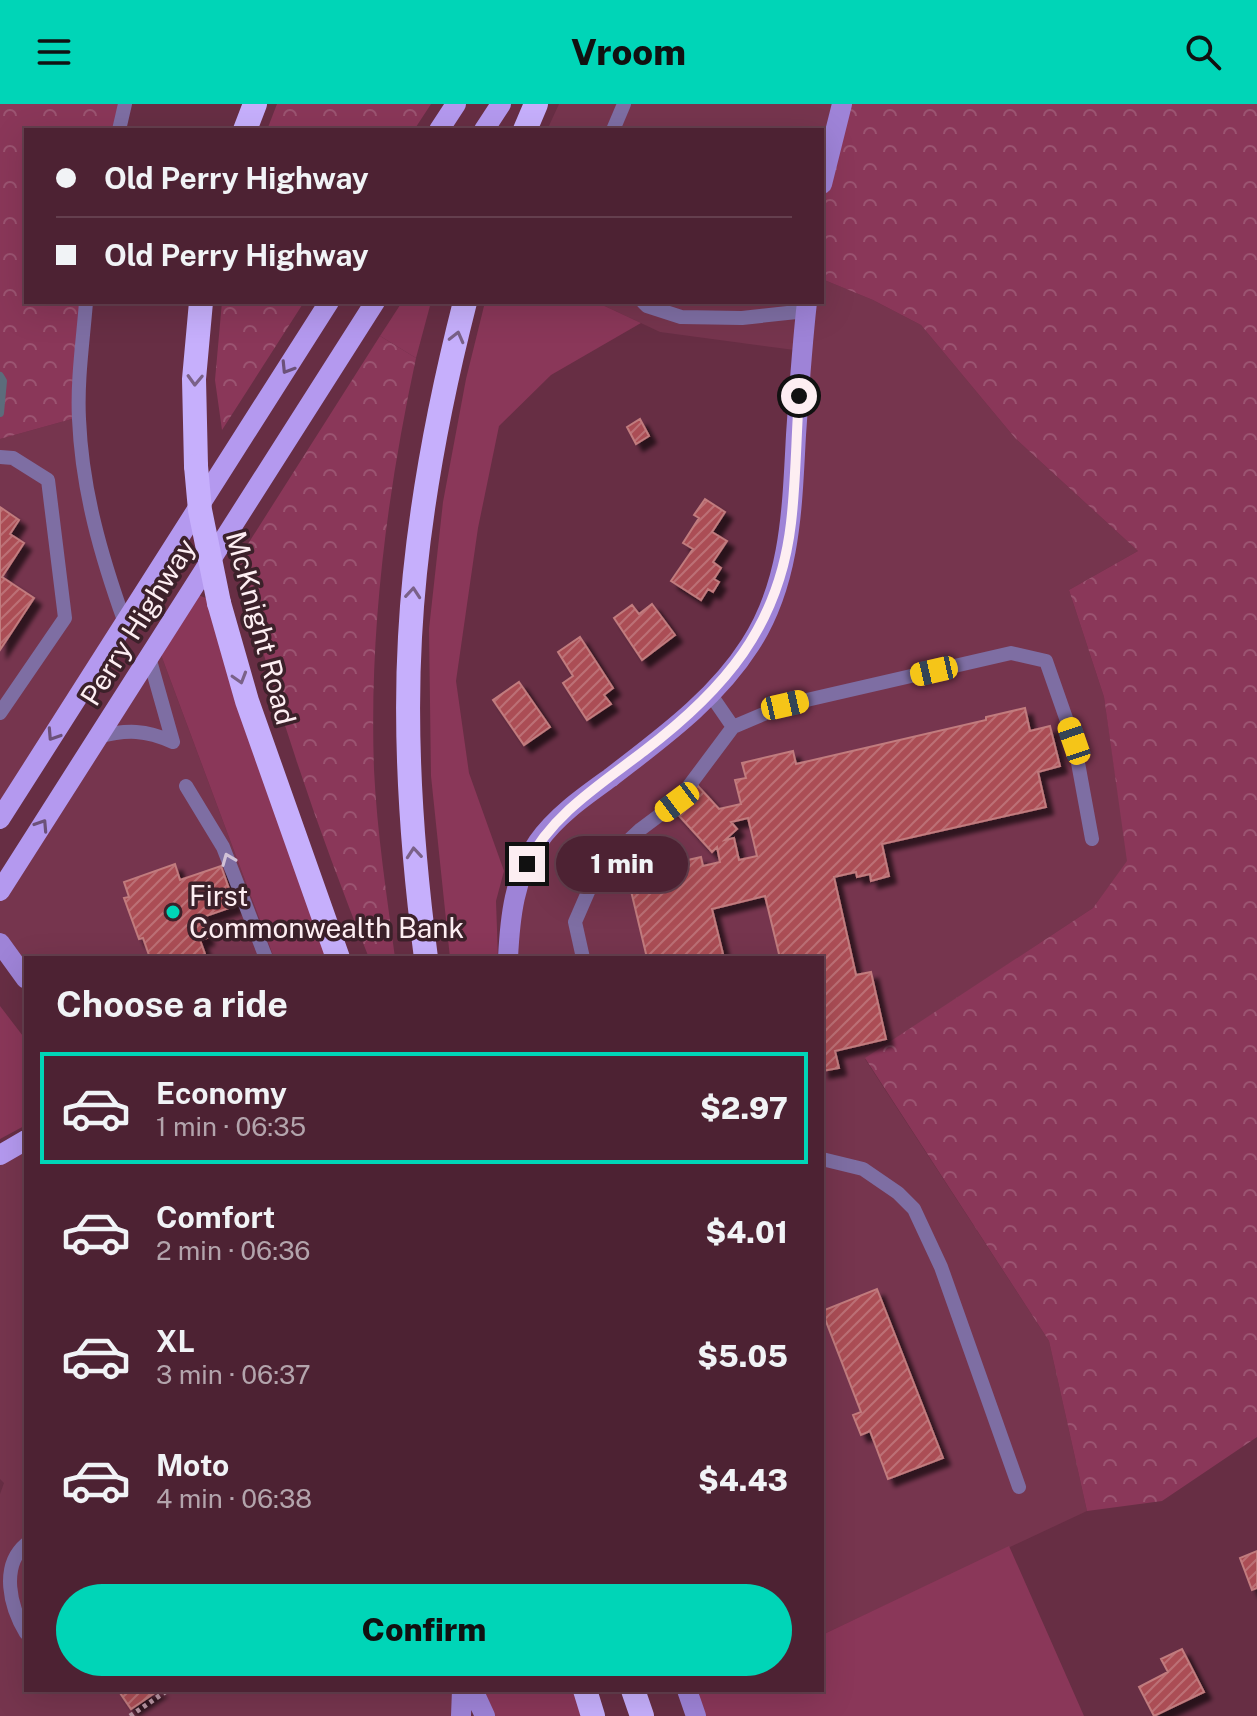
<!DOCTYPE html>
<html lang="en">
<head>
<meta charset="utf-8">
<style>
  :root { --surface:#4d2233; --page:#542a3b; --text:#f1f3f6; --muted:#b3a4ac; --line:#643f4e; --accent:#00d5b7 }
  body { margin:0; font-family:"Public Sans",sans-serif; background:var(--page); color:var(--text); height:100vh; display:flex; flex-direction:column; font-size:30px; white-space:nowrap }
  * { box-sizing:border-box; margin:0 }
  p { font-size:26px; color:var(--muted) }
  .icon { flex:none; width:44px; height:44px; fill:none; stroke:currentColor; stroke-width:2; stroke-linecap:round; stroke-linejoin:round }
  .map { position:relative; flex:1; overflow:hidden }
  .side { position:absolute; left:24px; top:852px; width:800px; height:736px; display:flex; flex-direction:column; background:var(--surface); border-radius:0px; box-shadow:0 8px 32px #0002,0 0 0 2px var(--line) }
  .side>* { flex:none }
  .guide { position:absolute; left:24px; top:24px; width:800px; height:176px; border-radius:0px; box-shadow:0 8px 32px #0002,0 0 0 2px var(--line); display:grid; align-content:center; height:176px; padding:0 32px; background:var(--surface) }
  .end { position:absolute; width:36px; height:36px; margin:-18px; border:10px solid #fdeef2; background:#111; box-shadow:0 0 0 4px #111 }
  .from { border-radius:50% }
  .bubble { position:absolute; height:56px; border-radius:28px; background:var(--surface); box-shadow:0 8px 32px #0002,0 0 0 2px var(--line); font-size:26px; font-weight:800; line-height:56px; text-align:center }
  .car { position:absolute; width:24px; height:48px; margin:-24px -12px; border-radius:10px; box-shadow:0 0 6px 2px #0007; background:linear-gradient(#f5c518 24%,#345 0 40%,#f5c518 0 76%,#345 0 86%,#f5c518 0) }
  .guide b { display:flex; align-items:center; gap:28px; height:76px; font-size:30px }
  .guide b+b { border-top:2px solid var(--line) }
  .guide i { width:20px; height:20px; background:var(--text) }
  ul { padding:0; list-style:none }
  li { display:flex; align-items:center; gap:24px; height:112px; margin:0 16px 12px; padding:0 16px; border:4px solid transparent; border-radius:0px }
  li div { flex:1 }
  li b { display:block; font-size:30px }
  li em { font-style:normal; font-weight:800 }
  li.active { border-color:var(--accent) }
  li>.icon { width:72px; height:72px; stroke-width:1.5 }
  h2 { padding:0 32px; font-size:36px; line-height:96px }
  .button { display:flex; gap:16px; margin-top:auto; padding:16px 32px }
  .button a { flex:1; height:92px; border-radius:48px; background:var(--accent); color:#111; font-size:32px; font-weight:800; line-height:92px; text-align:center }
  header { display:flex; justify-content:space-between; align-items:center; height:104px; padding:0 32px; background:var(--accent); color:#111; font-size:36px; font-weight:800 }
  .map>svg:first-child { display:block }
  .built { fill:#76354e }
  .green { fill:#8a3759 }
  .forest { fill:url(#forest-crowns) }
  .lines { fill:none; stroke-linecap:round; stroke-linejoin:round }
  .stream { stroke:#5c6c7b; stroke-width:8 }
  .building { fill:url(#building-hatch); stroke:#c17b7e; stroke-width:2; fill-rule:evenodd; filter:url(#shadow) }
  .path { stroke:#b693a0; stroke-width:5; stroke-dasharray:4 4; stroke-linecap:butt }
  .lane { stroke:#7e6ea3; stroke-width:14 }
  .secondary { stroke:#9e83d7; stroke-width:20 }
  .primary { stroke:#b499ef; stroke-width:20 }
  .highway { stroke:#c6affc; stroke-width:24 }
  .highway-bridge { stroke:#c6affc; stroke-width:24 }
  .oneway { stroke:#7a6188 }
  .oneway2 { stroke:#6c5179 }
  .oneway3 { stroke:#d1c1d6 }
  .route { stroke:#fdeef2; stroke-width:10 }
  .poi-dot { fill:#00d5b7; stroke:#3c212a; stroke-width:3 }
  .labels { text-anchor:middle; stroke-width:7; stroke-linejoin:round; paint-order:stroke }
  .street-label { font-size:28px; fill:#fdeef2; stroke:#3c212a }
  .poi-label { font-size:28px; fill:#fdeef2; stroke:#3c212a; text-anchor:start }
</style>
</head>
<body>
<header><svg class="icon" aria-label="menu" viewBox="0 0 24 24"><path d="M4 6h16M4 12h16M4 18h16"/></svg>Vroom<svg class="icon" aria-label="search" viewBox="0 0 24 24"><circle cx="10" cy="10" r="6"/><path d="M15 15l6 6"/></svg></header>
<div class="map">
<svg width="1257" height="1612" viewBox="0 0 1257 1612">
  <defs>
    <pattern id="forest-crowns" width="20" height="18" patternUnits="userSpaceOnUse" patternTransform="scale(2)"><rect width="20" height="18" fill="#8a3759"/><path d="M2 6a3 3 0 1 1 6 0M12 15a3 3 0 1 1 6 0" fill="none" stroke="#9b5471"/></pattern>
    <pattern id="building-hatch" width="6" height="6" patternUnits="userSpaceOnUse" patternTransform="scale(2)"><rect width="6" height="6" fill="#ab4e55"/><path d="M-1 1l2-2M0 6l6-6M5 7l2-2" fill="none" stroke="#bc7076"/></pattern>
    <filter id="shadow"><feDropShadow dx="7" dy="7" stdDeviation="2" flood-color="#0009"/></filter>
  </defs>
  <rect width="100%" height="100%" fill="#672e44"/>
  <!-- built -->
  <path class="built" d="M559,0H842L822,80V26H547Z
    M822,175L873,196L921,221L1015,334L1138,447L1069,486L1104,593L1128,757L1093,804L865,955L1049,1237L1087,1407L822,1531V854H508L538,738L711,591L773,497L802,247L660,228L596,198H822Z
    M79,313L81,350L125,519L0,715V335Z
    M157,540L274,854H26V875L0,839V787Z
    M26,1036V1586H462L461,1612H0V1390L4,1379L0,1375V1051Z"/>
  <!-- green -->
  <path class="green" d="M402,198H431L416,254L380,232Z
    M485,198H596L641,219L551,271L499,322L478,424L456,577L469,669L504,767L496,797L498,854H450L431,672L429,525L443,398L466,275Z
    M190,488L219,499L338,854H274L157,540Z
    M0,902L26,936V1021L0,1035Z
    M1009,1442L1084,1612H696L690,1594L707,1586H822V1531Z
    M473,1586H585L593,1612H485Z"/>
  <!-- forest -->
  <path class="forest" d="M0,0H125L119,26H26V198H86L79,313L0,335Z
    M277,0H431L414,26H267Z
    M842,0H1257V1333L1162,1397L1087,1407L1049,1237L865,954L1093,804L1127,757L1104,593L1069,486L1138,447L1015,334L921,221L873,196L822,175V80Z
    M222,198H304L222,326L215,276Z
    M380,232L416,254C387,389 369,527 374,666C377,729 387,792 395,854H369C317,724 271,591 239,454Z"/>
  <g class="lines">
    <!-- stream -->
    <path class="stream" d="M0,272L3,277L0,309"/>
  </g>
  <!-- building -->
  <path class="building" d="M640,315L649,332L636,340L627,323Z
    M705,395L725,408L712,428L727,437L713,458L721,464L714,475L719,478L713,488L708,485L701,496L671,477L693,445L683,439L699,414L694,411Z
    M0,403L19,416L10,430L24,439L2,473L34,494L0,546Z
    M652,500L675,531L642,556L614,514L632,501L639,510Z
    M580,533L613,584L604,591L611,600L587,616L563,579L573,572L558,548Z
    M519,578L550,623L524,641L493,596Z
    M1025,604L1030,627L1050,622L1060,662L1038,668L1046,703L882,740L889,772L871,777L870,770L857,773L856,768L834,773L856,871L871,868L886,935L835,947L839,964L822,967V854H780L765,792L712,805L724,854H647L627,770L701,753L703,762L720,758L717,743L712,748L672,704L697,681L719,705L741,700L735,676L746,674L742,659L793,647L796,660L986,616V613ZM748,714L757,752L739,756L734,734L725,736L737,725L731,718Z
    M175,760L180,776L221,762L235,802L200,814L207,834L200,836L205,850L194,854H150L143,834L139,835L124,794L129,793L124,778Z
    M877,1185L943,1354L888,1375L870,1327L861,1331L853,1311L861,1308L822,1207Z
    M1257,1447V1484L1252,1486L1240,1454Z
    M1182,1545L1204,1588L1154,1612L1139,1583L1168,1568L1161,1555Z
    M118,1586H159L131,1605Z"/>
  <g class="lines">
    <!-- path -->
    <path class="path" d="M130,1612L168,1586"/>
    <!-- lane -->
    <path class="lane" d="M119,26L125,0
      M613,26L624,0
      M86,198C83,237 77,276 79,315C82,386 101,452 125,519
      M643,198L647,202L681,213L742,214L806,207
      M0,353L13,354L48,376L65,514L0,609
      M149,553L173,638
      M733,623L785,601L1011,549L1046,557L1074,637L1092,735
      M98,633C127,625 146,626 173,638
      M186,682L223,743L266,854
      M583,854L575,818L598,765L641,725L677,698L733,623L711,591
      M822,1055L863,1065L898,1089L914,1105L941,1163L1019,1383
      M26,1440C0,1462 10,1503 26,1529"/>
    <!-- secondary -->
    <path class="secondary" d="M822,80L842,0
      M0,839L26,875
      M508,854C510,814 514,773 538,738C556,712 585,692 610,674C660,635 715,596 750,541C791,478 792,404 796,331C799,287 802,242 807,198
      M473,1586L485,1612
      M687,1586L696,1612
      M461,1612L462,1586"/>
    <!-- primary -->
    <path class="primary" d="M439,26L456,0
      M484,26L501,0
      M0,715L329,198
      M0,787L375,198
      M0,1051L26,1036"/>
    <!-- highway -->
    <path class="highway" d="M245,26L255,0
      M525,26L536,0
      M196,362L194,275L201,198
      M219,499L247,597L338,854
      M426,854C412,747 404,640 410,533C416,419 437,308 465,198
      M585,1586L593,1612
      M633,1586L642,1612"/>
    <!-- highway-bridge -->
    <path class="highway-bridge" d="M196,362L200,406L219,499"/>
  </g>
  <!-- one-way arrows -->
  <defs><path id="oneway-chevron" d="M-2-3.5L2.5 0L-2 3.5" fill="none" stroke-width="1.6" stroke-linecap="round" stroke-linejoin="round" transform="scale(2)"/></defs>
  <g class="oneway">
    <use href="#oneway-chevron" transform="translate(457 233) rotate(-76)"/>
    <use href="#oneway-chevron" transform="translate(195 276) rotate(92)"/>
    <use href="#oneway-chevron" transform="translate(413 489) rotate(-85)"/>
    <use href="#oneway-chevron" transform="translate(240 574) rotate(73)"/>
    <use href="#oneway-chevron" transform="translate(414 749) rotate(-95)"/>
  </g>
  <g class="oneway2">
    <use href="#oneway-chevron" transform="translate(287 264) rotate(122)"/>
    <use href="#oneway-chevron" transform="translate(53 631) rotate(123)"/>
    <use href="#oneway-chevron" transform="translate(42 721) rotate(-57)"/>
  </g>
  <use class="oneway3" href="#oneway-chevron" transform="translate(228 755) rotate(-112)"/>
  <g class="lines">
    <!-- route -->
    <path class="route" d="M527,760C552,710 601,680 644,647C724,586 779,523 791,419C796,377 796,334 799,292"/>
  </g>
  <!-- markers -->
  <circle class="poi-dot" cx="173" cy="808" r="8"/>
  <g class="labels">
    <!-- street labels -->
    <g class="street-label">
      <text transform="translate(138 518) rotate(-58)" y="10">Perry Highway</text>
      <text transform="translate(261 524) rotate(75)" y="10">McKnight Road</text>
    </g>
    <!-- poi labels -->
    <g class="poi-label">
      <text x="189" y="802">First<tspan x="189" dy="32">Commonwealth Bank</tspan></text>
    </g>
  </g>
</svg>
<i class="end from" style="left:799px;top:292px"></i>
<i class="end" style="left:527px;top:760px"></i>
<div class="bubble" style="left:556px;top:732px;width:132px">1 min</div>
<i class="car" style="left:934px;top:567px;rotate:257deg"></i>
<i class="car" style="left:785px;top:601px;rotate:77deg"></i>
<i class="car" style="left:1074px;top:637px;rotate:341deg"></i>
<i class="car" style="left:677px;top:698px;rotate:233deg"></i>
<div class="guide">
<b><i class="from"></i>Old Perry Highway</b>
<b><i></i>Old Perry Highway</b>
</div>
<section class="side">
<h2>Choose a ride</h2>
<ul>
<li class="active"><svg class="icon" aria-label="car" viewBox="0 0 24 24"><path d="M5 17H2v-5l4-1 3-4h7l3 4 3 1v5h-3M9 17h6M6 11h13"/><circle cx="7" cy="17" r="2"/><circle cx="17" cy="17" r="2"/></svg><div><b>Economy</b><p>1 min · 06:35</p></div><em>$2.97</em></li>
<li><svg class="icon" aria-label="car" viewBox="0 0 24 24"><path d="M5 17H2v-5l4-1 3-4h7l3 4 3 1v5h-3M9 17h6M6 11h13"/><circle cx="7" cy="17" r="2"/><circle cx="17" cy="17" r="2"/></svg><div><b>Comfort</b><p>2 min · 06:36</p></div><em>$4.01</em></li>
<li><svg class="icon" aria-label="car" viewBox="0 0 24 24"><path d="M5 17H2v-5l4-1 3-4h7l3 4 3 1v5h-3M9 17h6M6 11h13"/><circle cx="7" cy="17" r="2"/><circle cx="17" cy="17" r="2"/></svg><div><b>XL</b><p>3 min · 06:37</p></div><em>$5.05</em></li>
<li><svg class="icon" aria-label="car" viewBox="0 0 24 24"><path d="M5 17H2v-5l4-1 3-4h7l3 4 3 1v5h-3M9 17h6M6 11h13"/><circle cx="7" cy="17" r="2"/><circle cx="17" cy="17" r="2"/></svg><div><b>Moto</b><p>4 min · 06:38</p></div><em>$4.43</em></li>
</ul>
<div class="button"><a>Confirm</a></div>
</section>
</div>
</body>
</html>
